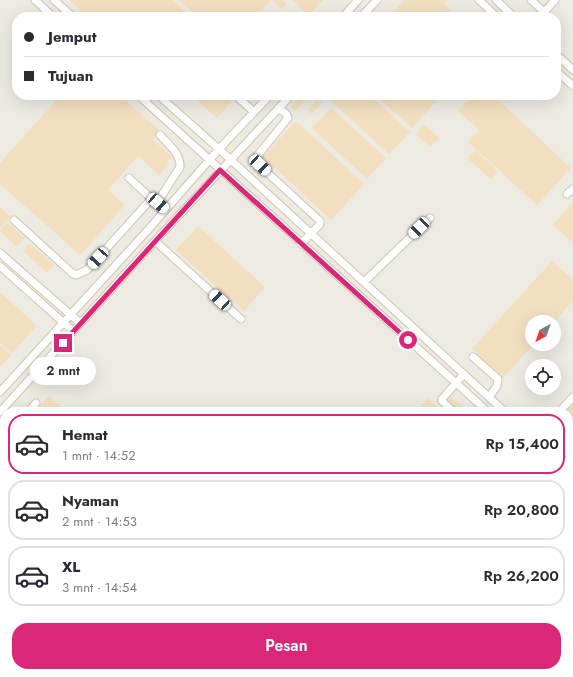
<!DOCTYPE html>
<html lang="id">
<head>
<meta charset="utf-8">
<style>
  :root { --surface:#fff; --page:#f7f7f7; --text:#2b2b33; --muted:#7c7c81; --line:#e1e1e2; --accent:#db2777 }
  body { margin:0; font-family:Jost,sans-serif; background:var(--page); color:var(--text); height:100vh; display:flex; flex-direction:column; font-size:15px; white-space:nowrap }
  * { box-sizing:border-box; margin:0 }
  p { font-size:13px; color:var(--muted) }
  .icon { flex:none; width:22px; height:22px; fill:none; stroke:currentColor; stroke-width:2; stroke-linecap:round; stroke-linejoin:round }
  .map { position:relative; flex:1; overflow:hidden }
  .side { position:absolute; left:0px; top:407px; width:573px; height:270px; display:flex; flex-direction:column; background:var(--surface); border-radius:16px 16px 0 0; box-shadow:0 4px 16px #0002 }
  .side>* { flex:none }
  .banner { position:absolute; left:12px; top:12px; width:549px; height:88px; border-radius:16px; box-shadow:0 4px 16px #0002; display:grid; align-content:center; height:88px; padding:0 12px; background:var(--surface) }
  .needle { width:26px; rotate:220deg }
  .buttons { position:absolute; left:525px; top:315px; display:grid; gap:8px }
  .buttons a { display:grid; place-items:center; width:36px; height:36px; border-radius:50%; background:var(--surface); box-shadow:0 4px 16px #0002; font-size:20px }
  .end { position:absolute; width:18px; height:18px; margin:-9px; border:5px solid #db2777; background:#fff; box-shadow:0 0 0 2px #fff }
  .from { border-radius:50% }
  .bubble { position:absolute; height:28px; border-radius:14px; background:var(--surface); box-shadow:0 4px 16px #0002; font-size:13px; font-weight:600; line-height:28px; text-align:center }
  .car { position:absolute; width:12px; height:24px; margin:-12px -6px; border-radius:5px; box-shadow:0 0 3px 1px #0007; background:linear-gradient(#fff 24%,#345 0 40%,#fff 0 76%,#345 0 86%,#fff 0) }
  .banner b { display:flex; align-items:center; gap:14px; height:38px; font-size:15px }
  .banner b+b { border-top:1px solid var(--line) }
  .banner i { width:10px; height:10px; background:var(--text) }
  ul { padding:7px 0 0; list-style:none }
  li { display:flex; align-items:center; gap:12px; height:60px; margin:0 8px 6px; padding:0 4px; border:2px solid var(--line); border-radius:16px }
  li div { flex:1 }
  li b { display:block; font-size:15px }
  li em { font-style:normal; font-weight:600 }
  li.on { border-color:var(--accent) }
  li>.icon { width:36px; height:36px; stroke-width:1.5 }
  .primary-button { display:flex; gap:8px; margin-top:auto; padding:8px 12px }
  .primary-button a { flex:1; height:46px; border-radius:16px; background:var(--accent); color:#fff; font-size:16px; font-weight:600; line-height:46px; text-align:center }
  .map>svg:first-child { display:block }
  .industrial { fill:#edeae2; fill-rule:evenodd }
  .building { fill:#f2dfc0 }
  .lines { fill:none; stroke-linecap:round; stroke-linejoin:round }
  .minor-casing { stroke:#cfc4ae; stroke-width:9 }
  .minor { stroke:#fff; stroke-width:7 }
  .route { stroke:#db2777; stroke-width:5 }
</style>
</head>
<body>
<div class="map">
<svg width="573" height="677" viewBox="0 0 573 677">
  <rect width="100%" height="100%" fill="#fcf9e9"/>
  <!-- industrial -->
  <path class="industrial" d="M0,0H573V677H558L556,672H568V412H5V672H125L120,677H0ZM17,17H556V95H17ZM532,322H554V344H532ZM532,366H554V388H532Z
    M146,672H305L298,677H153Z"/>
  <!-- building -->
  <path class="building" d="M69,0H173L191,17H88Z
    M179,0H271L256,17H198Z
    M272,0H283L287,4L282,9Z
    M292,0H323L309,15Z
    M404,0H447L444,4L458,17H389Z
    M61,95H120L160,131L153,140L172,157L167,162L169,164L159,175L138,156L108,190L125,205L80,255L0,184V163Z
    M191,95H229L234,99L217,118Z
    M324,95H370L410,132L389,154Z
    M375,95H442L412,128Z
    M451,95H460L456,100Z
    M472,95H493L571,168L537,205L468,142L479,130L458,111Z
    M300,96L305,100L296,111L291,107Z
    M317,99L322,103L312,114L307,110Z
    M331,108L386,158L367,179L312,128Z
    M296,121L364,184L331,220L263,157Z
    M424,124L439,138L430,147L416,134Z
    M475,150L498,171L491,179L467,158Z
    M573,202V243L553,225Z
    M0,207L11,217L0,228Z
    M7,222L25,238L17,247L0,231V230Z
    M198,226L265,287L244,311L176,250Z
    M29,243L54,265L47,273L23,251Z
    M552,261L573,280V301L554,322H532V344H534L503,378L472,349Z
    M0,292L37,326L12,353L0,343Z
    M0,345L11,355L0,367Z
    M49,396L67,412H34Z
    M450,396L463,407L459,411L447,400Z
    M428,398L444,412H415Z
    M573,399V442L568,438V412H561Z
    M5,446V455L1,451Z
    M0,453L5,458V484L0,480Z
    M0,569L5,574V578L0,583Z
    M5,582V604L0,609V587Z
    M5,608V628L0,634V613Z
    M5,630V652L4,653L0,649V636Z
    M24,672H39L35,677H30Z
    M60,672H107L102,677H55Z
    M322,672H329L332,677H322L320,673Z
    M331,672H342L344,677H334Z
    M344,672H356V673L347,677Z
    M371,672L373,677H361Z
    M373,672H383L385,677H375Z
    M385,672H394L386,675Z
    M422,672H425L427,677H417L416,674Z
    M428,672H439L441,676L430,677Z
    M441,672H452L443,676Z
    M486,672H491L496,676L482,677Z
    M498,672H507L500,676Z"/>
  <g class="lines">
    <defs>
      <path id="minor" d="M35,0L53,17
        M54,0L73,17
        M479,0L497,17
        M496,0L514,17
        M531,0L544,12
        M343,17L358,0
        M361,17L377,0
        M540,17L555,0
        M556,54L573,70
        M556,71L573,86
        M138,95L488,412
        M158,95L219,149L505,412
        M235,95L254,112
        M278,109C282,111 287,112 288,118L258,155L256,160L259,165L320,221V224L301,244
        M129,178L154,201
        M567,194L573,189
        M157,203L180,167C181,154 168,144 160,135
        M14,220L72,273L76,275L87,270L152,198
        M155,241L241,319
        M0,253L80,323
        M0,266L73,331
        M364,282L430,218
        M473,357L498,379L497,386L489,397
        M0,392L147,231L219,149L270,95
        M0,412L155,241L291,95
        M28,412L36,403
        M454,412L442,401V399L464,374
        M559,412L573,397
        M0,444L5,438
        M568,445L573,450
        M568,470L573,475
        M568,485L573,489
        M0,489L5,493
        M0,511L5,516
        M0,522L5,526
        M0,558L5,562
        M568,561L573,556
        M568,605L573,599
        M163,672L168,677
        M179,672L183,677
        M524,672L526,677
        M0,675L2,677
        M36,677L41,672
        M297,677L305,672
        M401,677L409,672
        M507,677L515,672"/>
    </defs>
    <!-- minor casing -->
    <use href="#minor" class="minor-casing"/>
    <!-- minor -->
    <use href="#minor" class="minor"/>
  </g>
  <g class="lines">
    <!-- route -->
    <path class="route" d="M63,343L220,170L408,340"/>
  </g>
</svg>
<div class="buttons">
<a><svg class="needle" viewBox="-14 -14 28 28"><path d="M0-13l5 13h-10z" fill="#e53935"/><path d="M0 13l5-13h-10z" fill="#7c7c81"/></svg></a>
<a><svg class="icon" aria-label="locate" viewBox="0 0 24 24"><circle cx="12" cy="12" r="6"/><path d="M12 2v4M12 18v4M2 12h4M18 12h4"/></svg></a>
</div>
<i class="end from" style="left:408px;top:340px"></i>
<i class="end" style="left:63px;top:343px"></i>
<div class="bubble" style="left:30px;top:357px;width:66px">2 mnt</div>
<i class="car" style="left:260px;top:165px;rotate:133deg"></i>
<i class="car" style="left:158px;top:203px;rotate:131deg"></i>
<i class="car" style="left:419px;top:228px;rotate:225deg"></i>
<i class="car" style="left:98px;top:258px;rotate:222deg"></i>
<i class="car" style="left:220px;top:300px;rotate:313deg"></i>
<div class="banner">
<b><i class="from"></i>Jemput</b>
<b><i></i>Tujuan</b>
</div>
<section class="side">
<ul>
<li class="on"><svg class="icon" aria-label="car" viewBox="0 0 24 24"><path d="M5 17H2v-5l4-1 3-4h7l3 4 3 1v5h-3M9 17h6M6 11h13"/><circle cx="7" cy="17" r="2"/><circle cx="17" cy="17" r="2"/></svg><div><b>Hemat</b><p>1 mnt · 14:52</p></div><em>Rp 15,400</em></li>
<li><svg class="icon" aria-label="car" viewBox="0 0 24 24"><path d="M5 17H2v-5l4-1 3-4h7l3 4 3 1v5h-3M9 17h6M6 11h13"/><circle cx="7" cy="17" r="2"/><circle cx="17" cy="17" r="2"/></svg><div><b>Nyaman</b><p>2 mnt · 14:53</p></div><em>Rp 20,800</em></li>
<li><svg class="icon" aria-label="car" viewBox="0 0 24 24"><path d="M5 17H2v-5l4-1 3-4h7l3 4 3 1v5h-3M9 17h6M6 11h13"/><circle cx="7" cy="17" r="2"/><circle cx="17" cy="17" r="2"/></svg><div><b>XL</b><p>3 mnt · 14:54</p></div><em>Rp 26,200</em></li>
</ul>
<div class="primary-button"><a>Pesan</a></div>
</section>
</div>
</body>
</html>
